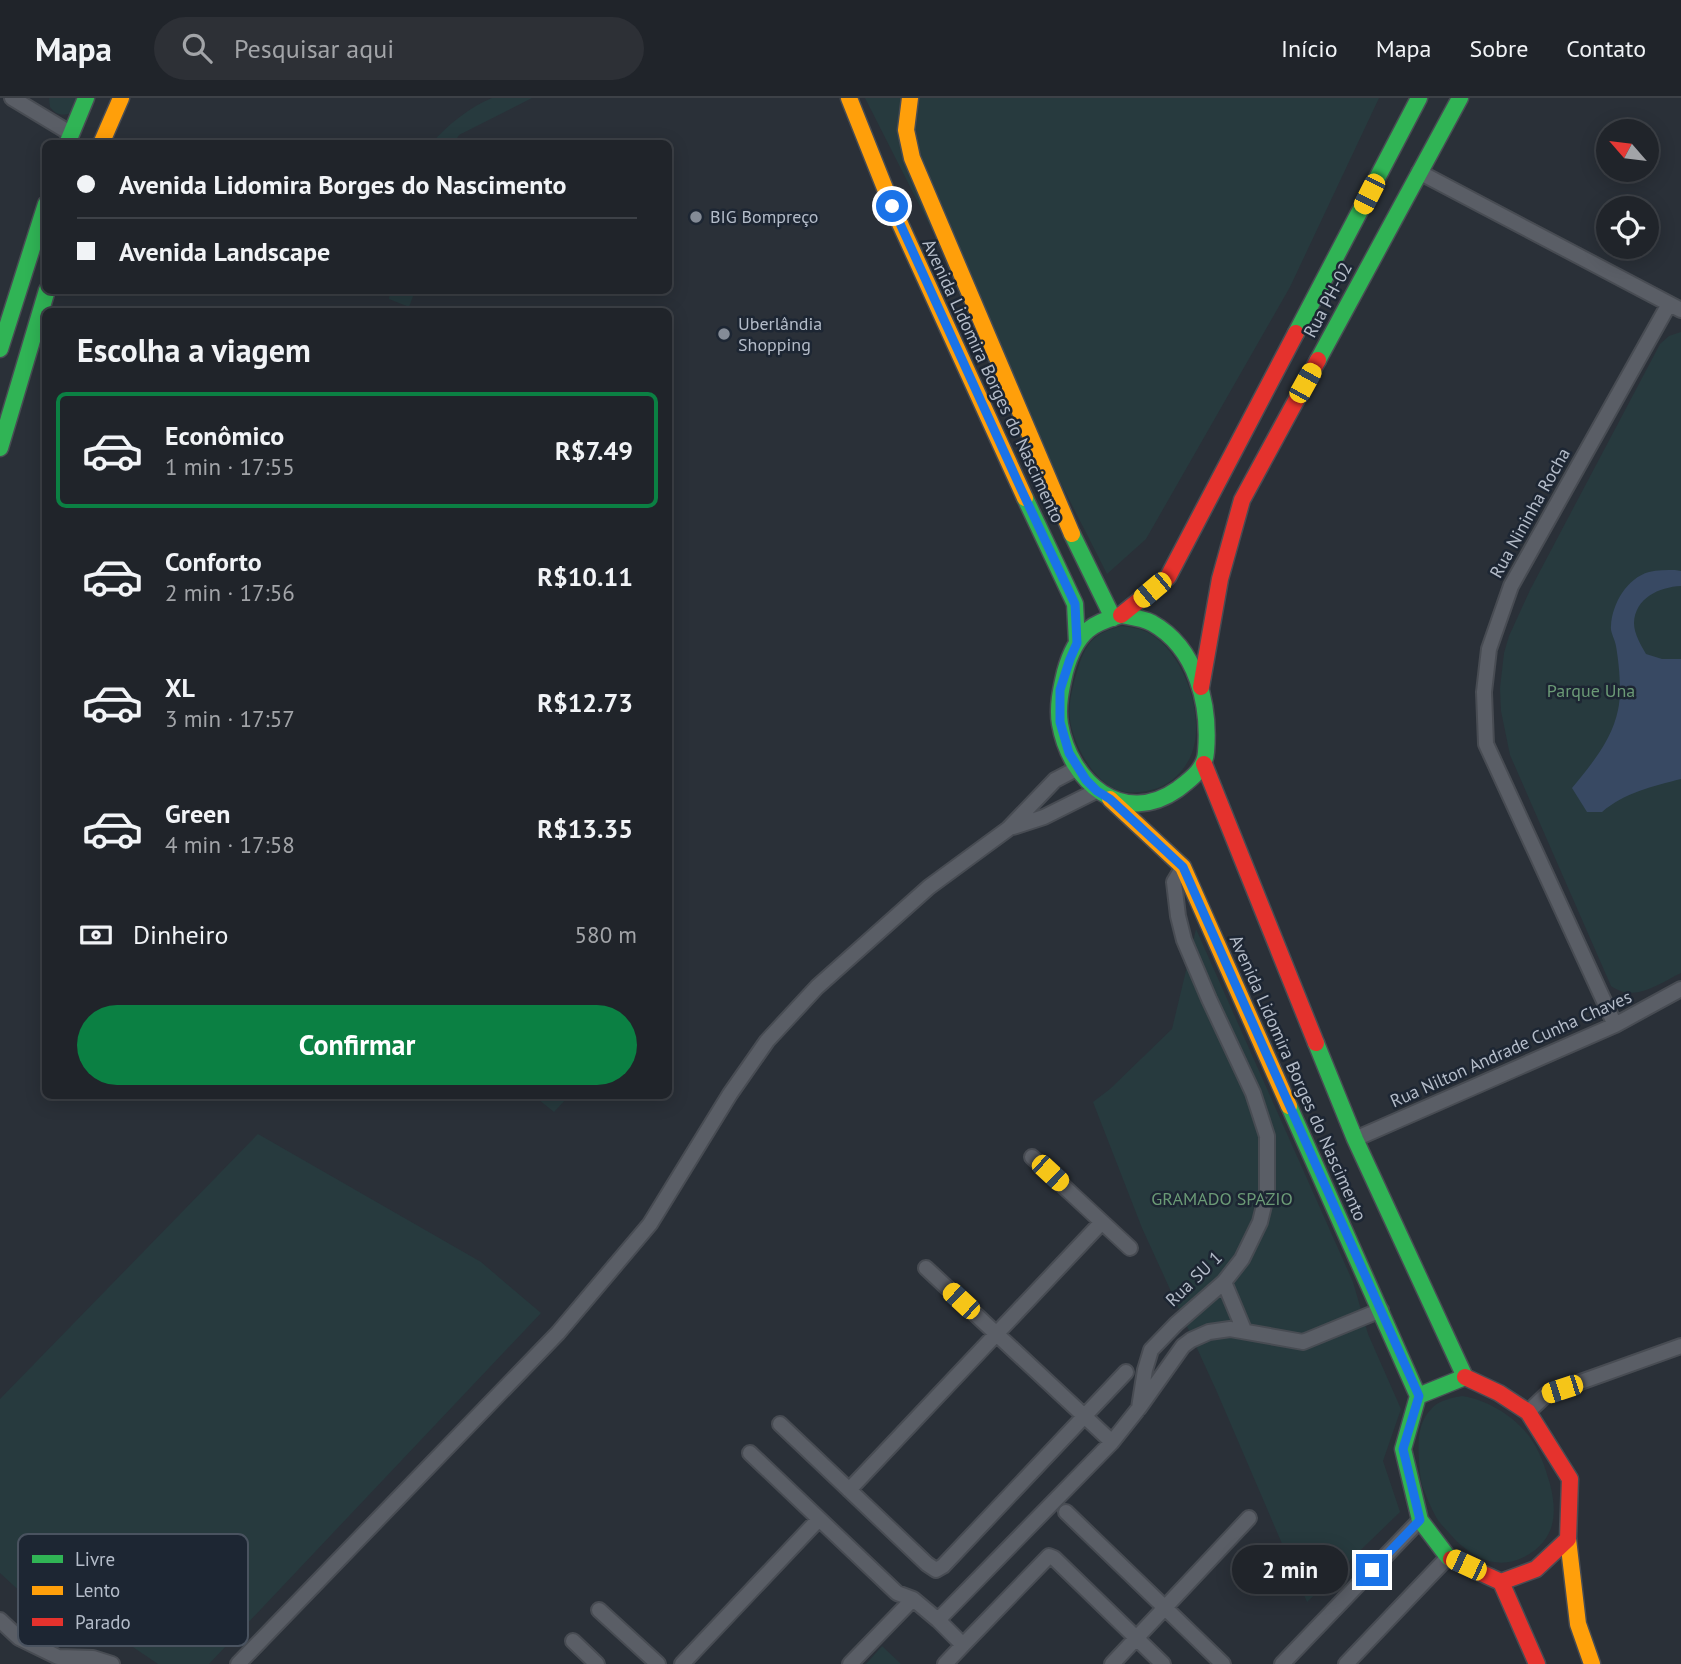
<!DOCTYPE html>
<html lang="pt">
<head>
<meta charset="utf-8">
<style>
  :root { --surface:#20242a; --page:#2d3036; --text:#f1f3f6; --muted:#a2a4a8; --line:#3d4147; --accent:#0b8043 }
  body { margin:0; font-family:"PT Sans",sans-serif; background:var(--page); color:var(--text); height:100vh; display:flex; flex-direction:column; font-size:26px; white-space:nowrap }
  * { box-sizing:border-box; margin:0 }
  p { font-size:23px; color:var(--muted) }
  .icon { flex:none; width:38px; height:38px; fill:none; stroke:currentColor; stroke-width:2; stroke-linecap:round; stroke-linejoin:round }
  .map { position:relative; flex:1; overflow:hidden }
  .panel { position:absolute; left:42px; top:210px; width:630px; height:791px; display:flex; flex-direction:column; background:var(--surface); border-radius:10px; box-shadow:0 4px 18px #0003,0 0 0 2px var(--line) }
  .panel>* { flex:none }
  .banner { position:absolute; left:42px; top:42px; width:630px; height:154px; border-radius:10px; box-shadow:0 4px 18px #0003,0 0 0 2px var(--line); display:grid; align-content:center; height:154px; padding:0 35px; background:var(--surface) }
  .needle { width:46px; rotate:298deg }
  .fabs { position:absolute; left:1596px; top:21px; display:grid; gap:14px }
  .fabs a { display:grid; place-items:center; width:63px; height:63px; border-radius:50%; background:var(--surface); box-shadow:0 4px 18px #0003,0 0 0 2px var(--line); font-size:35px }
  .end { position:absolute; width:32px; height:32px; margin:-16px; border:9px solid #1a73e8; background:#fff; box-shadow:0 0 0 4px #fff }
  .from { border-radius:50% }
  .bubble { position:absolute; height:49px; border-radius:24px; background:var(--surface); box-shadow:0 4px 18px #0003,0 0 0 2px var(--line); font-size:23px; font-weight:600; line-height:49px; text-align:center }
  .car { position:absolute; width:21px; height:42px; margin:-21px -10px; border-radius:9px; box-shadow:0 0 5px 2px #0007; background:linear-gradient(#f5c518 24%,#345 0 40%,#f5c518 0 76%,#345 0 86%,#f5c518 0) }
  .banner b { display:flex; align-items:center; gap:24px; height:66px; font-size:26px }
  .banner b+b { border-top:2px solid var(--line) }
  .banner i { width:18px; height:18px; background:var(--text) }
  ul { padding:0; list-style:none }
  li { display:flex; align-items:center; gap:21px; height:116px; margin:0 14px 10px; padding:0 21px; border:4px solid transparent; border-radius:10px }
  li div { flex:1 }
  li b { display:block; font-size:26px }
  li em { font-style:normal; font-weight:600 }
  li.current { border-color:var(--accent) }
  li>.icon { width:63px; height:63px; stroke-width:1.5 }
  h2 { padding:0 35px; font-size:32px; line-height:84px }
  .pay { display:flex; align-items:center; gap:18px; height:77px; padding:0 35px; font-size:26px }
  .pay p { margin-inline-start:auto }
  .primary-button { display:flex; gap:14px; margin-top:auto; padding:14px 35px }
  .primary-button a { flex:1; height:80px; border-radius:42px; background:var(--accent); color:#fff; font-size:28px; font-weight:600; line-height:80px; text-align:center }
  header { display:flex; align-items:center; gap:42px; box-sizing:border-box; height:98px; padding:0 35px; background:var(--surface); border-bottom:2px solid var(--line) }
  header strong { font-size:33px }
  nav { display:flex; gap:38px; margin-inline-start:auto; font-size:24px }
  .search { width:490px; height:63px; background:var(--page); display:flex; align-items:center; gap:18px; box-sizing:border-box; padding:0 24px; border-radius:38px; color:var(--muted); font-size:26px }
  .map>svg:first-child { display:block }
  .green { fill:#273a3e }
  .water { fill:#384963 }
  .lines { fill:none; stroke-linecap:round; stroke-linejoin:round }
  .street-casing { stroke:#484c53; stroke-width:18 }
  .fast-casing { stroke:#484c53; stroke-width:19 }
  .slow-casing { stroke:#484c53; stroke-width:19 }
  .jam-casing { stroke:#484c53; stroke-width:19 }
  .street { stroke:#5a5e66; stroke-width:14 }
  .fast { stroke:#30b455; stroke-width:16 }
  .slow { stroke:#ff9f0a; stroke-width:16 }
  .jam { stroke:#e5322d; stroke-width:16 }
  .route { stroke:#1a73e8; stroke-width:9 }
  .poi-dot { fill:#848b96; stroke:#1d2633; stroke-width:2.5 }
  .labels { text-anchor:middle; stroke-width:5; stroke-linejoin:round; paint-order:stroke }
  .poi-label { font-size:18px; fill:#b4bcc9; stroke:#1d2633; text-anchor:start }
  .street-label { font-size:18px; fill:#b4bcc9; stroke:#1d2633 }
  .park-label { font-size:18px; fill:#6b9a76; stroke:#1d2633 }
  .key { fill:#1d2633; stroke:#4a5360; stroke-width:2 }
  .key-label { font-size:19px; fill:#b4bcc9 }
</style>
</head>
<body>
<header>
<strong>Mapa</strong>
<div class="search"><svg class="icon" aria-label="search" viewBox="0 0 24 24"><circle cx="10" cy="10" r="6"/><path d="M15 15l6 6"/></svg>Pesquisar aqui</div>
<nav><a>Início</a><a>Mapa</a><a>Sobre</a><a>Contato</a></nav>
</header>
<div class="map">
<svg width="1681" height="1566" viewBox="0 0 1681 1566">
  <rect width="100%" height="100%" fill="#2a3038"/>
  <!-- green -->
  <path class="green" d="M49,0H79L71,15C62,18 56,17 50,9Z
    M492,0H532L459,37L454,45H432C447,27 470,9 492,0Z
    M865,0H1379L1290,189L1146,441L1107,476Z
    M390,193H415L409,209L389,201Z
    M1681,234V875C1658,886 1635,905 1611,888L1510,657L1501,613L1500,590L1504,555L1509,538L1530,492L1660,246L1669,238Z
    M1121,528C1130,529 1138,530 1147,534C1183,552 1206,617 1192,655C1185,673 1170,688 1151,692C1139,695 1126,696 1115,691C1092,681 1073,645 1070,622C1068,604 1073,587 1078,570C1082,558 1086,546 1097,538C1104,533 1112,531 1121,528Z
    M1196,831L1353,1184L1368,1236L1401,1311L1383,1363L1400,1414L1307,1504L1217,1294L1142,1130L1093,1004L1110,991L1172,931Z
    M534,998H569L554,1014Z
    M258,1036L481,1164L541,1215L209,1566H158L127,1545L65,1535L0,1475V1301Z
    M1462,1298C1487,1302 1513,1317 1529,1338C1540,1353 1545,1369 1550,1386C1558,1417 1555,1443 1524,1459C1496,1474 1468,1457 1450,1436C1445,1430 1439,1425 1436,1419C1431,1410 1427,1400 1423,1390C1420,1382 1420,1372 1419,1364C1418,1344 1417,1324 1433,1309C1441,1302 1451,1300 1462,1298Z
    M882,1548L901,1566H866Z"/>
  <!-- water -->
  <path class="water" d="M1675,472L1681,473V488C1659,489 1635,500 1634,525C1634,536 1641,547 1646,556L1662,561H1681V681C1653,688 1624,695 1602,714H1587L1572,690C1591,667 1612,642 1618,612C1622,595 1619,565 1616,548C1615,541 1610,534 1611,528C1612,506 1627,480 1649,474C1657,472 1667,472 1675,472Z"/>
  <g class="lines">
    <defs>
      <path id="street" d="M12,0L70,35
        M1419,74L1681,212
        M1013,729L1044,719L1096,693
        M1183,769L1174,784L1178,818L1184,842L1209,901L1253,995L1267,1038V1095L1260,1124L1242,1161L1224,1184L1176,1226L1151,1252L1145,1272L1139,1310L1183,1248L1191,1242L1209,1234L1230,1231L1303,1244L1381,1212
        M1615,927L1486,646L1484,594L1489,551L1511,488L1669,206
        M1355,1041L1615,927L1681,891
        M1032,1059L1130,1150
        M926,1170L1112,1344
        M1224,1184L1244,1232
        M1528,1314L1547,1296L1681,1248
        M780,1326L927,1466L936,1472L943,1468L1126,1274
        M750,1355L897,1495L913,1501L938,1522
        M849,1392L1102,1124
        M1066,1414L1223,1566
        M599,1512L658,1566
        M0,1522L19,1540L58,1559L93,1560L112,1566
        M573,1543L597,1566
        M963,1547L1049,1458L1054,1460L1163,1566
        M238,1566L558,1235L650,1126L730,996L767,943L817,889L929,789L1008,731L1055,682L1078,670
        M682,1566L819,1421
        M850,1566L913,1501
        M945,1566L963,1547L938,1522L1112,1344L1139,1310
        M1112,1566L1249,1420
        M1282,1566L1420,1422
        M1346,1566L1448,1459"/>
      <path id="fast" d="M67,46L86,0
        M1296,235L1419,0
        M0,251L46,106
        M1318,262L1460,0
        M0,350L47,192
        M1025,400L1075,506L1077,545
        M1072,436L1113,520
        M1121,517C1131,519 1142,520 1152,525C1197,550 1210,607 1206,654C1205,671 1191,681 1178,691C1123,730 1070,684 1060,626C1057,609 1061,591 1065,574C1069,559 1075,543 1088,532C1097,524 1109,521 1121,517Z
        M1316,945L1355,1041L1465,1279
        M1289,1008L1418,1298
        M1451,1461L1448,1459L1420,1422L1403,1351L1418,1298L1465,1279"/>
      <path id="slow" d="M849,0L892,108L1025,400
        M910,0L906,32L912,60L1072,436
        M101,46L121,0
        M1110,701L1183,769L1289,1008
        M1568,1441L1578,1526L1592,1566"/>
      <path id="jam" d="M1121,517L1168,479L1296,235
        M1201,589L1220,481L1242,402L1318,262
        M1204,666L1316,945
        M1451,1461L1501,1484L1536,1471L1568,1441L1570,1381L1528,1314L1499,1295L1465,1279
        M1501,1484L1537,1566"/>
    </defs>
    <!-- street casing -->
    <use href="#street" class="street-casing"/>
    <!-- fast casing -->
    <use href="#fast" class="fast-casing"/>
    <!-- slow casing -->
    <use href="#slow" class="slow-casing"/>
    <!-- jam casing -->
    <use href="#jam" class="jam-casing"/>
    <!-- street -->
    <use href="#street" class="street"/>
    <!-- fast -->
    <use href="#fast" class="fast"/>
    <!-- slow -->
    <use href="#slow" class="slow"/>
    <!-- jam -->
    <use href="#jam" class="jam"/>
  </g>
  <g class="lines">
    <!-- route -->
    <path class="route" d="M892,108L1021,391L1075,506L1077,545L1070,561L1060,592V624L1069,655L1086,682L1097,693L1110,701L1183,769L1419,1298L1403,1351L1420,1422L1372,1472"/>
  </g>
  <!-- markers -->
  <g class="poi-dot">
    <circle cx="696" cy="119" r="7"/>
    <circle cx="724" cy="236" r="7"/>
  </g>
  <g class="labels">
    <!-- poi labels -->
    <g class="poi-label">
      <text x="710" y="125">BIG Bompreço</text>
      <text x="738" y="232">Uberlândia<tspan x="738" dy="21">Shopping</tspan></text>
    </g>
    <!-- street labels -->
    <g class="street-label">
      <text transform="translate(1328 202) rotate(-62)" y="6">Rua PH-02</text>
      <text transform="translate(993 283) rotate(65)" y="6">Avenida Lidomira Borges do Nascimento</text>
      <text transform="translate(1530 415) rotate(-61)" y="6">Rua Nininha Rocha</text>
      <text transform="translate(1511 951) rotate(-24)" y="6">Rua Nilton Andrade Cunha Chaves</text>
      <text transform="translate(1298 980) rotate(66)" y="6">Avenida Lidomira Borges do Nascimento</text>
      <text transform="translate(1194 1181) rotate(-44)" y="6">Rua SU 1</text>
    </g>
    <!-- park labels -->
    <g class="park-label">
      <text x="1591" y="599">Parque Una</text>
      <text x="1222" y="1107">GRAMADO SPAZIO</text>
    </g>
  </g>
  <!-- legend -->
  <rect x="18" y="1436" width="230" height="112" rx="10" class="key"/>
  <rect x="32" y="1457" width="31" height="8" fill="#30b455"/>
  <rect x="32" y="1488" width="31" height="9" fill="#ff9f0a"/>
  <rect x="32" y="1520" width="31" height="8" fill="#e5322d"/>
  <g class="key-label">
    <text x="75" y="1468">Livre</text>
    <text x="75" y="1499">Lento</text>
    <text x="75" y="1531">Parado</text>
  </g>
</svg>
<div class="fabs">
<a><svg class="needle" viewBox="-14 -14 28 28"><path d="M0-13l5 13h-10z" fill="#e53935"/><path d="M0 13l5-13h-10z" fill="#a2a4a8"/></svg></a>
<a><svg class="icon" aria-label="locate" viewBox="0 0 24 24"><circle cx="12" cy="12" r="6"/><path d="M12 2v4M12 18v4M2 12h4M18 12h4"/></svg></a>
</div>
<i class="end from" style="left:892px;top:108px"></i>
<i class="end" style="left:1372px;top:1472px"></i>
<div class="bubble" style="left:1232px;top:1447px;width:116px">2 min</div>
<i class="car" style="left:1369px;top:96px;rotate:207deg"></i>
<i class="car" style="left:1305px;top:285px;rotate:29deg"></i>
<i class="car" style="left:1152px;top:492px;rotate:230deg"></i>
<i class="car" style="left:1050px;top:1075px;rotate:133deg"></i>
<i class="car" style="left:961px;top:1203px;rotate:313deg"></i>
<i class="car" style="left:1562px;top:1291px;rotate:252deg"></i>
<i class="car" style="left:1466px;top:1467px;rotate:295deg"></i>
<div class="banner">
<b><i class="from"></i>Avenida Lidomira Borges do Nascimento</b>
<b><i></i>Avenida Landscape</b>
</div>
<section class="panel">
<h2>Escolha a viagem</h2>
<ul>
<li class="current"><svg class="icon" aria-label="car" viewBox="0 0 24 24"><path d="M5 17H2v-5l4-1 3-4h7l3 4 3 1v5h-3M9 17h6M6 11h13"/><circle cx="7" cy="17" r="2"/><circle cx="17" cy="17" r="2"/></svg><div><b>Econômico</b><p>1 min · 17:55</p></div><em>R$7.49</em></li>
<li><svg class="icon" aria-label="car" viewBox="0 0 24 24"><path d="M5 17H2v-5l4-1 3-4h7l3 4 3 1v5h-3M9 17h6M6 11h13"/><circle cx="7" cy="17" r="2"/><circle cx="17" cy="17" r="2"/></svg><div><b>Conforto</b><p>2 min · 17:56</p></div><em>R$10.11</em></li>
<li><svg class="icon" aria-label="car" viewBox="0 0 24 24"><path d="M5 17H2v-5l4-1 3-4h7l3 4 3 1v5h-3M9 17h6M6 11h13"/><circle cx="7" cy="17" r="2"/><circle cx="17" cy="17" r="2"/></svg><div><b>XL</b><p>3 min · 17:57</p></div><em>R$12.73</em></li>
<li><svg class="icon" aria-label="car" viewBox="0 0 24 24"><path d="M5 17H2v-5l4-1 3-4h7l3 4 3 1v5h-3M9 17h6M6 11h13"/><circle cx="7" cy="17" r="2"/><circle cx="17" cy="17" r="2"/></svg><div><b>Green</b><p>4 min · 17:58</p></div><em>R$13.35</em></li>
</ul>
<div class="pay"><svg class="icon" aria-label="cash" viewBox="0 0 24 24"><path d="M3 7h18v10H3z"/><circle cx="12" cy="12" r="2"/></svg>Dinheiro<p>580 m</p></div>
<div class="primary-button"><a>Confirmar</a></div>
</section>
</div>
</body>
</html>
